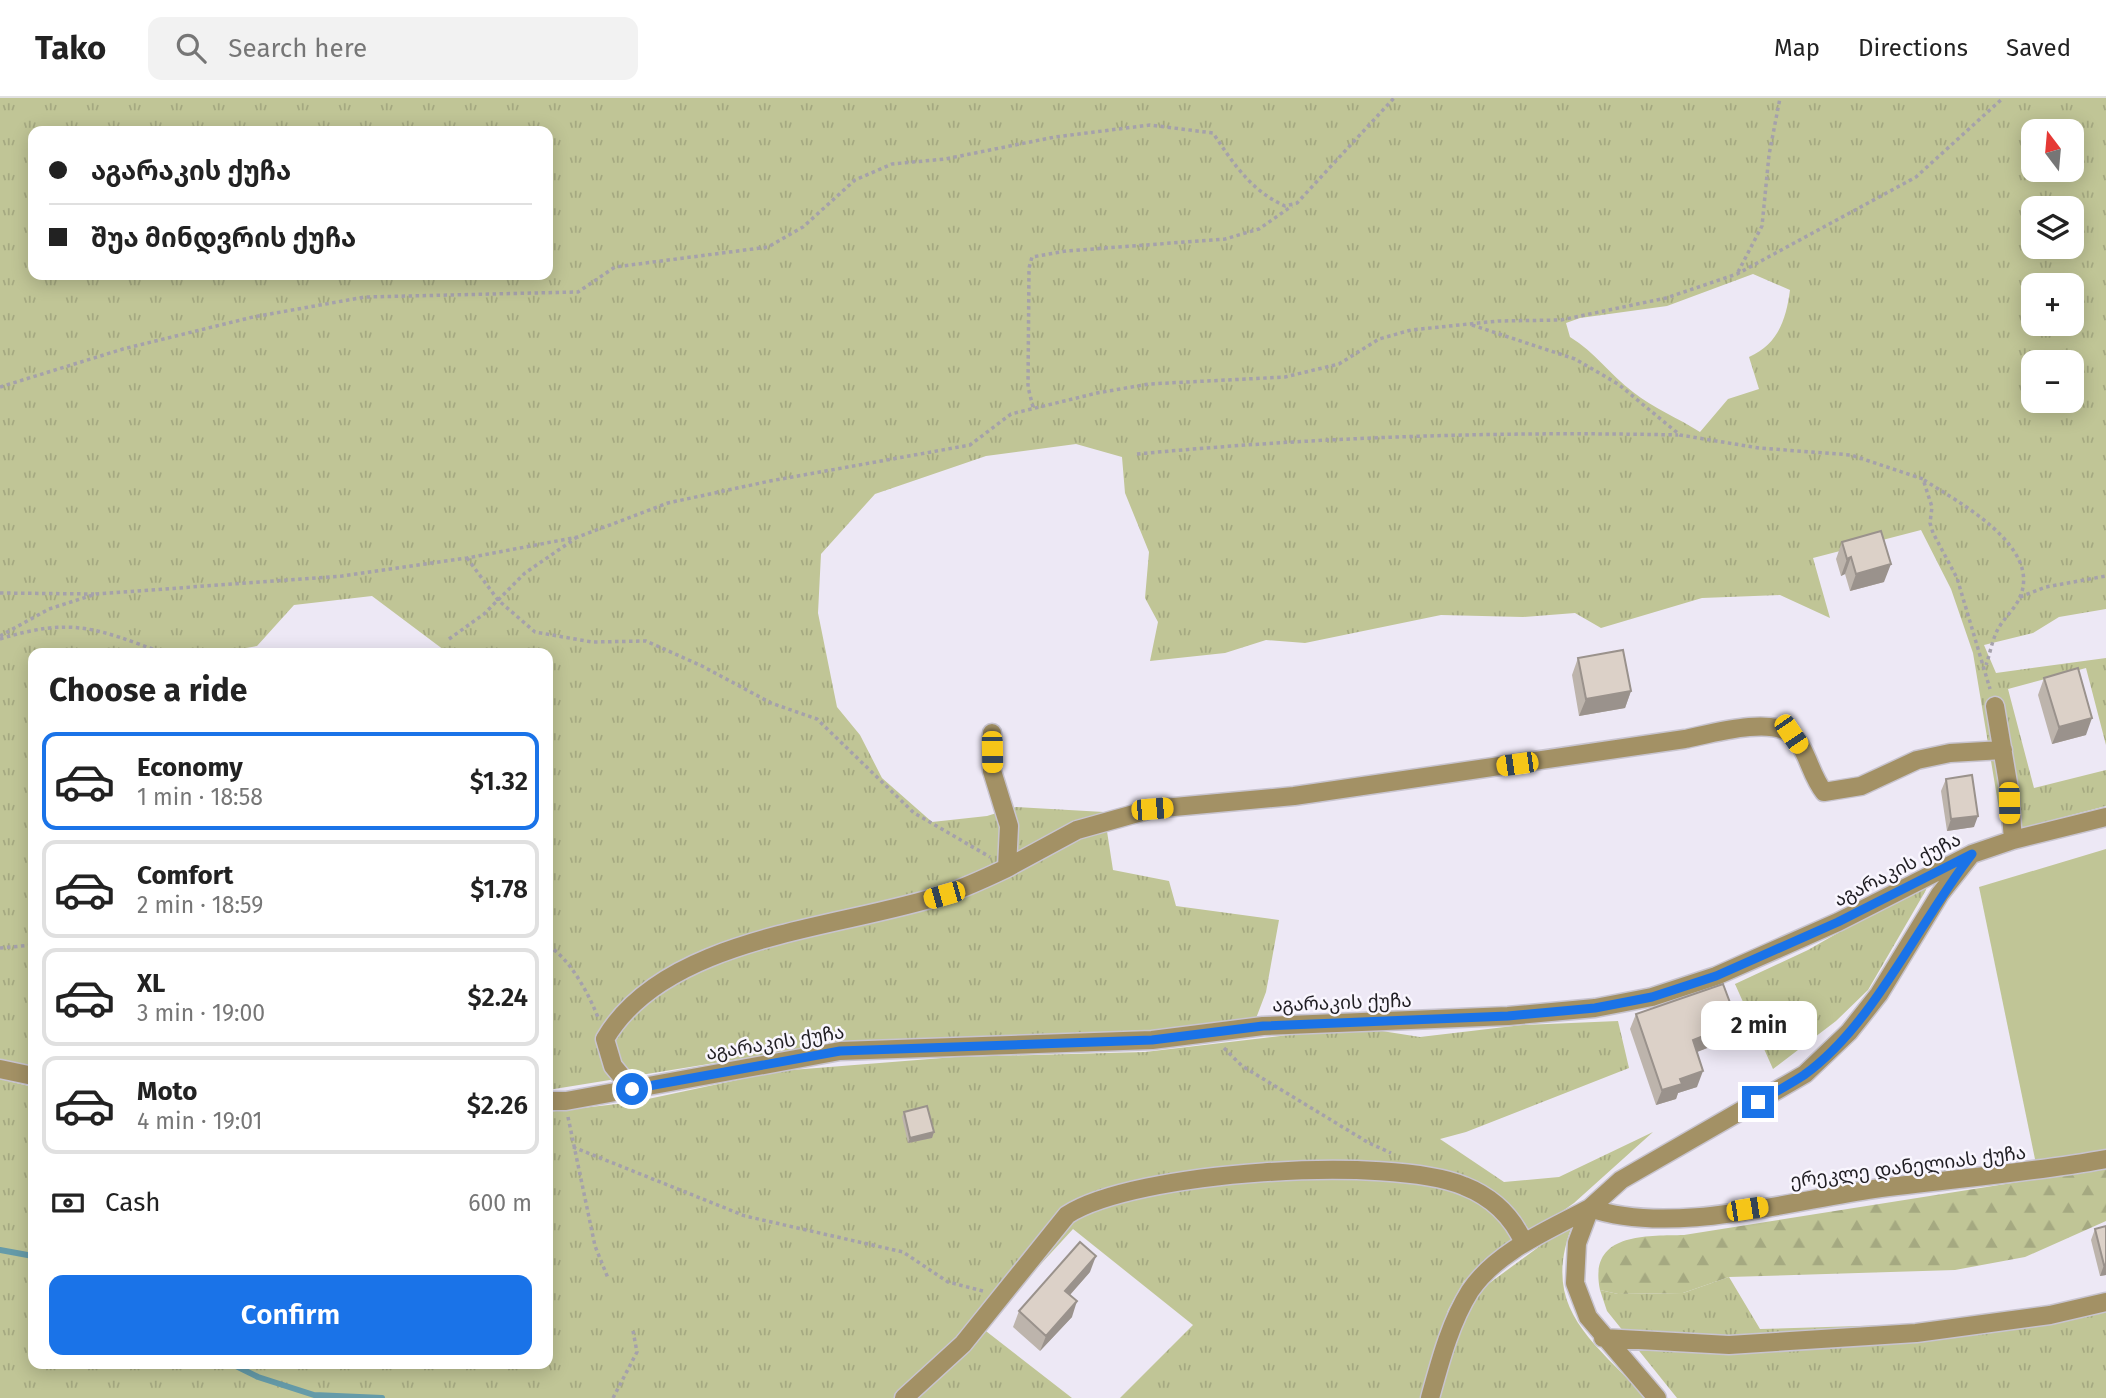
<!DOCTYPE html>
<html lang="en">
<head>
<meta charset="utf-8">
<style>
  :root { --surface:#fff; --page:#f2f2f2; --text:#222; --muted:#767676; --line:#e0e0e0; --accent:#1a73e8 }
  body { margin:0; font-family:"Fira Sans","Noto Sans Georgian",sans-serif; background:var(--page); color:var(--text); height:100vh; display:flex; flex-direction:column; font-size:26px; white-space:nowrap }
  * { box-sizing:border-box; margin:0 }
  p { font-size:23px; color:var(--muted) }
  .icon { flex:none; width:38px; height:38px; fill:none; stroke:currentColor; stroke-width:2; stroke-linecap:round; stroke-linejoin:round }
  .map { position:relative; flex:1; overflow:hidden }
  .side { position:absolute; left:28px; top:550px; width:525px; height:721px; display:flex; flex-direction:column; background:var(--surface); border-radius:14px; box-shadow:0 4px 18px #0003 }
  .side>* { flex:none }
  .guide { position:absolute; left:28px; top:28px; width:525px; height:154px; border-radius:14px; box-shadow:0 4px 18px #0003; display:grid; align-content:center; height:154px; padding:0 21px; background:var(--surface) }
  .needle { width:46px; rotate:344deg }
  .controls { position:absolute; left:2021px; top:21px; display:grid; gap:14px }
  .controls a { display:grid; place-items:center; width:63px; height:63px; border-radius:14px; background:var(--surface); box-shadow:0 4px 18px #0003; font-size:35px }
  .end { position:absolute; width:32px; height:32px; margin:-16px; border:9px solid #1a73e8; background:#fff; box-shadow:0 0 0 4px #fff }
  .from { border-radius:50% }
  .bubble { position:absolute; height:49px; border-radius:14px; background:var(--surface); box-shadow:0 4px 18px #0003; font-size:23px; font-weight:600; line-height:49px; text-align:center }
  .car { position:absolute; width:21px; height:42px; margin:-21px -10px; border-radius:9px; box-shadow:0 0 5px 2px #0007; background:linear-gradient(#f5c518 24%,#345 0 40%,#f5c518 0 76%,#345 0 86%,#f5c518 0) }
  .guide b { display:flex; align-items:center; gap:24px; height:66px; font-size:26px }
  .guide b+b { border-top:2px solid var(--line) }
  .guide i { width:18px; height:18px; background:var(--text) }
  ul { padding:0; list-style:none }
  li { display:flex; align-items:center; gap:21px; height:98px; margin:0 14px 10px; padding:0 7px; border:4px solid var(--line); border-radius:14px }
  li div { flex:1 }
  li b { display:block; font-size:26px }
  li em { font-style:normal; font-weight:600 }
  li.selected { border-color:var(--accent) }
  li>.icon { width:63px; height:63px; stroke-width:1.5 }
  h2 { padding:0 21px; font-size:32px; line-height:84px }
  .pay { display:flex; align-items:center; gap:18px; height:77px; padding:0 21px; font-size:26px }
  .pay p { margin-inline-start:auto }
  .cta { display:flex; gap:14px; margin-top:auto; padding:14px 21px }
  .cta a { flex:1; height:80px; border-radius:14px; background:var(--accent); color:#fff; font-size:28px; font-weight:600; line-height:80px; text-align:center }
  header { display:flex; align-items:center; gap:42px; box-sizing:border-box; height:98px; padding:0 35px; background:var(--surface); border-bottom:2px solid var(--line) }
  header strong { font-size:33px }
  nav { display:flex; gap:38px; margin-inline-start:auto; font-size:24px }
  .search { width:490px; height:63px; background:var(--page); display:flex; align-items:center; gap:18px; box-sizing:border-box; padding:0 24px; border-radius:14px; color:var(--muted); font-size:26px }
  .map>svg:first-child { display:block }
  .grass { fill:url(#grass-tufts); fill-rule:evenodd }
  .forest { fill:url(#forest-firs) }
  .garden { fill:#c0c596 }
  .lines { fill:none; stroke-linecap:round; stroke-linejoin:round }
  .stream { stroke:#659ba9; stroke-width:6 }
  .minor-casing { stroke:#c8c4cf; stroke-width:21 }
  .path { stroke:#a5a1ab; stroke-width:3.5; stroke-dasharray:3.5 3.5; stroke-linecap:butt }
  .minor { stroke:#a39165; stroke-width:18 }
  .wall { fill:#bdb4ac }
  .shaded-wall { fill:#9a928c }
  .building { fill:#dcd1c8; stroke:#9a928c; stroke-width:2 }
  .route { stroke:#1a73e8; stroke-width:9 }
  .labels { text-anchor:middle; stroke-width:5; stroke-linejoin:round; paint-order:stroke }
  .street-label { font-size:19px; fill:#201e23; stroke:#f9f6fe }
</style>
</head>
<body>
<header>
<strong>Tako</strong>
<div class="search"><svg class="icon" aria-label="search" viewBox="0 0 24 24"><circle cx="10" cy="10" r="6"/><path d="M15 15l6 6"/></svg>Search here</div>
<nav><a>Map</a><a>Directions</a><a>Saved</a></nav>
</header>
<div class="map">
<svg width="2106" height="1300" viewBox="0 0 2106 1300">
  <defs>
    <pattern id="grass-tufts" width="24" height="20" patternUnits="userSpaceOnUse" patternTransform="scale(1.75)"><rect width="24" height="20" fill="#c0c596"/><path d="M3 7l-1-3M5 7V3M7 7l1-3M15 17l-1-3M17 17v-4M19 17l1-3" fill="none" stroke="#a5a981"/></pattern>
    <pattern id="forest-firs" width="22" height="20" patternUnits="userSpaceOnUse" patternTransform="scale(1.75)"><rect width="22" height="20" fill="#c0c596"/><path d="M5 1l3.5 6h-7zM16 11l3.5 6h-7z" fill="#a5a981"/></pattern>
  </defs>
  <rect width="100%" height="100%" fill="#ede8f5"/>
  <!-- grass -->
  <path class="grass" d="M0,0H2106V511L2059,519L2033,535L1984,547L1996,575L2106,560V647L2086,570L2008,591L2034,690L2106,672V708L2003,735L1973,555L1951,491L1921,432L1813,460L1830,520L1780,497L1702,500L1601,530L1575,515L1523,519L1441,517L1305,545L1266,542L1225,555L1150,563L1158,524L1145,500L1149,454L1125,395L1122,359L1076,346L986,358L875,396L821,456L818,515L837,609L860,637L882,680L932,724L987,718L1016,709L1104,714L1113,772L1169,783L1176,808L1279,822L1266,894L1255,923L1153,932L845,944L548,992V555H448L372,498L294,507L257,548L218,555H33V971L0,964ZM33,33H548V177H33ZM2034,33H2072V72H2034ZM2034,110H2072V149H2034ZM1753,176L1790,192C1786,222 1778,246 1749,259L1759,291L1728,301L1700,334C1678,320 1653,310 1633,294C1610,277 1595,254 1570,239L1566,225L1580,220L1667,208ZM2034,187H2072V226H2034ZM2034,264H2072V303H2034Z
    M1927,784L1926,792L1868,892L1836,923L1773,971L1735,886L1808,852Z
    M1618,923L1629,970L1466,1034L1440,1041L1504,1084L1559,1079L1653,1034L1574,1105L1464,1183L1448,1212L1423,1300H1120L1193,1227L1073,1131L982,1230L1072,1300H0V981L33,989V1265H548V1014L634,1004L779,973L955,959L1145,954L1322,933L1369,931L1420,939L1522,927Z
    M1574,1123C1538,1210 1592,1241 1646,1300H1437L1451,1247L1480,1192Z
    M1729,1179L1760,1231L1890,1227L1895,1243L2059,1224L2106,1212V1300H1677L1607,1213L1600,1192L1618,1196L1683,1195Z"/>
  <!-- forest -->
  <path class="forest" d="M2106,1070V1123L2025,1159L1955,1172L1729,1179L1683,1195L1618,1196L1600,1192C1588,1135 1644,1138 1684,1137Z"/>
  <!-- garden -->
  <path class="garden" d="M2106,751V1053L2036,1066L1979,789Z"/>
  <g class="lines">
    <!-- stream -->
    <path class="stream" d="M0,1152L33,1158
      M230,1265L258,1279L314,1297L382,1300"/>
    <defs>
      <path id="minor" d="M1995,608L2009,691L2013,742
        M1007,770L1077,732L1152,711L1294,698L1685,641C1710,636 1771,618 1792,637C1808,652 1810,677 1824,694L1861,688L1917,662L1950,655L2003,652
        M0,971L33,978
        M632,991L613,968L605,941C665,838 838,831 943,797C965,790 986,780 1007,770L1009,728L992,673V635
        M548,1003H566L840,953L1152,942L1263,928L1508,918L1595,910L1652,899L1716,878L1838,824L1972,756L2013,742L2106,719
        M1603,1240L1729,1247L1916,1235L2050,1217L2106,1204
        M904,1300L963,1246L1067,1117C1134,1073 1390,1057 1464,1088C1492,1099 1512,1118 1524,1145
        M1430,1300C1440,1264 1450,1225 1470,1193C1497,1153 1549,1132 1590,1110C1670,1138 1790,1103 1874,1091C1951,1081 2029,1075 2106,1061
        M1657,1300L1588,1219L1575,1185L1577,1145L1590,1110L1621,1082L1805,976L1849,934L1879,896L1940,796L1970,758"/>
    </defs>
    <!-- minor casing -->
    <use href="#minor" class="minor-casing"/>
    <!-- path -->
    <path class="path" d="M1738,174L1762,128L1769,57L1780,0
      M1472,227L1575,261L1618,286L1680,337L1759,350L1851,357L1923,381L1932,409L1930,425L1933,435L1957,480L1990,591
      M0,289L123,251L253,219L365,199L578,194L615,169L768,149L803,129L855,82L892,66L945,61L1055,39L1150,27L1213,35C1233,65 1251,93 1285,108L1297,105L1394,0
      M1033,309L1028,289L1029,170L1032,159L1066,153L1225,141L1259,131L1292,108
      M1137,356C1317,339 1497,333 1678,337
      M1924,382C1958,404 2042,448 2020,499C2015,511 2004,520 1998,531C1992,542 1990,556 1986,567
      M467,460L498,502L535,534L592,544L646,543L702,568L771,605L817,621L914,715L990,759
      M0,495L94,496
      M2020,499L2046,489L2106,478
      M0,538L49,511L96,496L342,478L467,460L578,439L668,405L770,383L970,347L1011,316L1097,295L1149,286L1285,279L1339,266L1379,241L1411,232L1498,223L1561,222L1666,200L1737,176L1916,79L2003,0
      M0,541C71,519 96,530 163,555
      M449,541L484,516L525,475L576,440
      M548,848C570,860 590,898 599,922
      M0,850L33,847
      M1224,950L1242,968L1369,1045L1391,1055
      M568,1019L595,1148L608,1180
      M573,1049L745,1118L903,1154L948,1184L983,1193
      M613,1300L637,1254L633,1233"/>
    <!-- minor -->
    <use href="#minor" class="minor"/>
  </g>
  <!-- wall -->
  <path class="wall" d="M1842,444L1884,484L1850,493L1845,476L1841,478L1836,461Z
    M1578,560L1631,593L1625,610L1579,618L1572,577Z
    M2044,580L2086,637L2052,646L2038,597Z
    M1946,681L1974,729L1947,733L1941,693Z
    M1636,916L1727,925L1720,928L1715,947L1696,954L1697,989L1678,995L1676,1001L1656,1007L1630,931Z
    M904,1014L934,1034L932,1040L908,1045L902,1019Z
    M2106,1128V1177L2100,1178L2091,1142L2095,1131Z
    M1090,1174L1070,1197L1072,1219L1040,1253L1013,1229L1019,1213Z"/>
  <!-- shaded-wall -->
  <path class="shaded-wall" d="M1851,459L1845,476L1841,478L1847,461Z
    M1891,466L1884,484L1850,493L1856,476Z
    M1631,593L1625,610L1579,618L1586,601Z
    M2092,620L2086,637L2052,646L2059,629Z
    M1978,718L1974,729L1947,733L1951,721Z
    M1732,910L1727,925L1714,930L1719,915Z
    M1721,931L1715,947L1687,958L1693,942Z
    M1703,973L1697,989L1678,995L1676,1001L1656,1007L1662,992L1680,981Z
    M934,1034L932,1040L908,1045L910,1040Z
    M1096,1158L1090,1174L1060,1208L1065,1193Z
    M2106,1166V1177L2100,1178L2104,1167Z
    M1077,1203L1072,1219L1040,1253L1046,1238Z"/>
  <!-- building -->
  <path class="building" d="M1881,433L1891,466L1856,476L1851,459L1847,461L1842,444Z
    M1623,552L1631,593L1586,601L1578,560Z
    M2078,570L2092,620L2059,629L2044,580Z
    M1972,677L1978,718L1951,721L1946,681Z
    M1723,886L1732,910L1719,915L1721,931L1693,942L1703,973L1680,981L1682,986L1662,992L1636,916Z
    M927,1008L934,1034L910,1040L904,1014Z
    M2106,1128V1166L2104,1167L2095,1131Z
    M1080,1144L1096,1158L1065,1193L1077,1203L1046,1238L1019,1213Z"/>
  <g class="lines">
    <!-- route -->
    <path class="route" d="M632,991L840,953L1152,942L1263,928L1508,918L1595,910L1652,899L1716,878L1838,824L1972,756C1919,824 1874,927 1804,977C1789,987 1773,995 1758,1004"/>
  </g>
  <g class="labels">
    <!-- street labels -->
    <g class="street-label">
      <text transform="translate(1897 771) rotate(-27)" y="7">აგარაკის ქუჩა</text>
      <text transform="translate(1342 904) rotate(-2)" y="7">აგარაკის ქუჩა</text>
      <text transform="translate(775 944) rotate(-9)" y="7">აგარაკის ქუჩა</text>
      <text transform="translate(1908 1068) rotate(-7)" y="7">ერეკლე დანელიას ქუჩა</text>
    </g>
  </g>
</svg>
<div class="controls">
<a><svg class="needle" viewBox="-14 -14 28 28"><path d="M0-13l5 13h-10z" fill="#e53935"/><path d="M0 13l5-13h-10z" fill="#767676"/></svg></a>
<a><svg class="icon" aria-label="layers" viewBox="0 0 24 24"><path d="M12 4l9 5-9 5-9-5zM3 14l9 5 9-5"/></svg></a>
<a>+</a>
<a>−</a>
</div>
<i class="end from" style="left:632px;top:991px"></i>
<i class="end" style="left:1758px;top:1004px"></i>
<div class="bubble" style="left:1701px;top:903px;width:116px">2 min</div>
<i class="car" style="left:1791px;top:636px;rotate:146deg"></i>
<i class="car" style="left:992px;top:654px;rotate:179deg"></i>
<i class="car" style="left:1517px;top:666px;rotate:262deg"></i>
<i class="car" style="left:2009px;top:705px;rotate:179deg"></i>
<i class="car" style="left:1152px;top:711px;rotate:85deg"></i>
<i class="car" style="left:944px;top:797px;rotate:254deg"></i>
<i class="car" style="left:1747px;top:1111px;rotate:81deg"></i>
<div class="guide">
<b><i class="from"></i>აგარაკის ქუჩა</b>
<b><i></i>შუა მინდვრის ქუჩა</b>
</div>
<section class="side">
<h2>Choose a ride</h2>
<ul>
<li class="selected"><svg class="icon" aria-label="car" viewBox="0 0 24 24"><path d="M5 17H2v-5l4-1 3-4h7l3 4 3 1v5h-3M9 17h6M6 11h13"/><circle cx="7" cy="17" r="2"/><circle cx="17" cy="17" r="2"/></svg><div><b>Economy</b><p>1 min · 18:58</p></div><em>$1.32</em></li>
<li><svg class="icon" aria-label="car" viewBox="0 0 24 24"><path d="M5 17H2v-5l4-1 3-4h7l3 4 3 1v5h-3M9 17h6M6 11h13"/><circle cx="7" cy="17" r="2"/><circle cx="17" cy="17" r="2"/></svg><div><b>Comfort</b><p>2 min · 18:59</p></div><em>$1.78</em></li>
<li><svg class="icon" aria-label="car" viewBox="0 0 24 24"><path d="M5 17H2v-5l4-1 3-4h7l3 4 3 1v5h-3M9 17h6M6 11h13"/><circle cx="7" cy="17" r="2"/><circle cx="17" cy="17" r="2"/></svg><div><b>XL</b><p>3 min · 19:00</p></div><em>$2.24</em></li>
<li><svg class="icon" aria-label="car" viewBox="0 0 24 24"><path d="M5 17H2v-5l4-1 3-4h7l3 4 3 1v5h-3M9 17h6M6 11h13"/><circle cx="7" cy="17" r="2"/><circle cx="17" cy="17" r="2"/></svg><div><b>Moto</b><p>4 min · 19:01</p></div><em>$2.26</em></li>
</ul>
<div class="pay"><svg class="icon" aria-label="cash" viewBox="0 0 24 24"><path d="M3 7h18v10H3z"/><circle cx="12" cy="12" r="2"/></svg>Cash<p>600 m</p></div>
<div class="cta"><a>Confirm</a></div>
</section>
</div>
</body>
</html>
